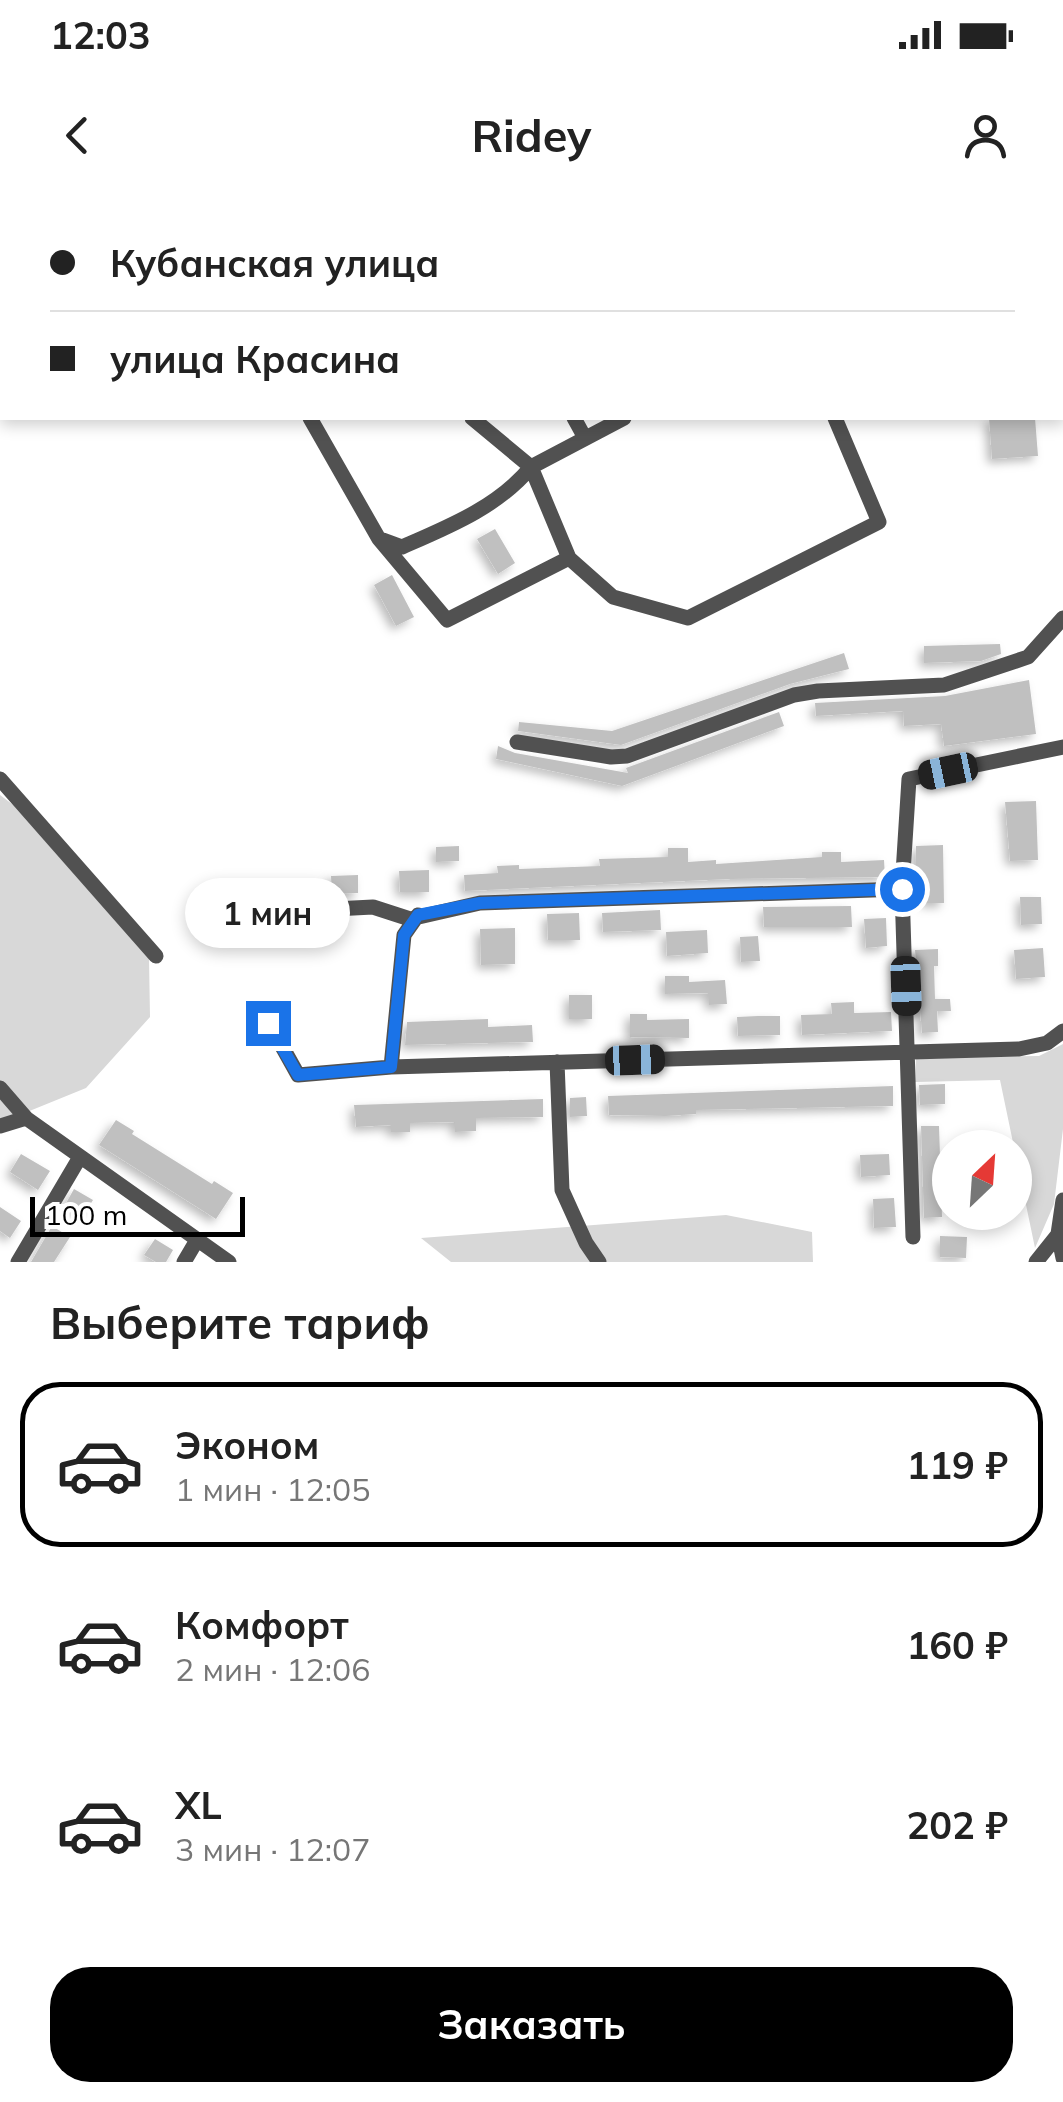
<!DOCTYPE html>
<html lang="ru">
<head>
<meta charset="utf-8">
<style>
  :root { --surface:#fff; --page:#f2f2f2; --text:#222; --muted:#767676; --line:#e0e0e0; --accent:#000 }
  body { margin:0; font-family:Mulish,sans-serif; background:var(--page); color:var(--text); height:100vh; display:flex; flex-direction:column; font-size:38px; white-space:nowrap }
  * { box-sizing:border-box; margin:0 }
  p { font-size:32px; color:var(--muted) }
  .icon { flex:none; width:55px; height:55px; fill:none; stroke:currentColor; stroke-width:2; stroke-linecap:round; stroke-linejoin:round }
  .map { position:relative; height:1062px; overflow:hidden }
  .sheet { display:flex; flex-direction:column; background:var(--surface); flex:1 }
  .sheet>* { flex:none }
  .banner { position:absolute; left:0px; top:0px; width:1065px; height:220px; box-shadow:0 5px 15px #0003; display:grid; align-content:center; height:220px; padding:0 50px; background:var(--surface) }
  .needle { width:65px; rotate:25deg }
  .tools { position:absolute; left:932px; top:930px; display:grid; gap:20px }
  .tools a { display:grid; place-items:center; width:100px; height:100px; border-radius:50%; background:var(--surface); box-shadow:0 5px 15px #0003; font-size:50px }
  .scale { position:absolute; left:30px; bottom:25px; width:215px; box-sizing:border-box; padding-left:10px; border:5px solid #000; border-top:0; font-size:28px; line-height:35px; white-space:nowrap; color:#000; -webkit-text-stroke:8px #fff; paint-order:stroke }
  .end { position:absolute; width:45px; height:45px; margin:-22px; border:12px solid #1a73e8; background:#fff; box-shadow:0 0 0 5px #fff }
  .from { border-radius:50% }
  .bubble { position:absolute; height:70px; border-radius:35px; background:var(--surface); box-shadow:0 5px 15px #0003; font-size:32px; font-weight:700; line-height:70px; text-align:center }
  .car { position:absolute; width:30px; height:60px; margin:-30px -15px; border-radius:12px; box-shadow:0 0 8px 2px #0007; background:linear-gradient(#222 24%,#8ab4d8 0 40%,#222 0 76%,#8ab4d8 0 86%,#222 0) }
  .banner b { display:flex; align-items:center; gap:35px; height:95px; font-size:38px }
  .banner b+b { border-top:2px solid var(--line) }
  .banner i { width:25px; height:25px; background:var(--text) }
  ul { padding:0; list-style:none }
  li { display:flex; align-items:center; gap:30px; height:165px; margin:0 20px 15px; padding:0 30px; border:5px solid transparent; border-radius:40px }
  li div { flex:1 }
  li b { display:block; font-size:38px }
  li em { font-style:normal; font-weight:700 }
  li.on { border-color:var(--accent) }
  li>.icon { width:90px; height:90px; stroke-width:1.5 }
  h2 { padding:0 50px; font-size:45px; line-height:120px }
  .action { display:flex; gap:20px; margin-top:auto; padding:20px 50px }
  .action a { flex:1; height:115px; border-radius:40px; background:var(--accent); color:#fff; font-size:40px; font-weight:700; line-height:115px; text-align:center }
  .status { display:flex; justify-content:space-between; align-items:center; height:70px; padding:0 50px; background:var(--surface); direction:ltr }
  .status svg { height:28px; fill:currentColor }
  header { display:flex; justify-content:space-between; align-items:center; height:130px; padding:0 50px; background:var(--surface); font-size:45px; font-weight:700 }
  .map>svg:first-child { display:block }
  .green { fill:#d8d8d8 }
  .building { fill:#c0c0c0; filter:url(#shadow) }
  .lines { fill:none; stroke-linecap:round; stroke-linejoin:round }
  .minor { stroke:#515151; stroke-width:15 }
  .route { stroke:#1a73e8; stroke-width:12 }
</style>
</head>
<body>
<div class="status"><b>12:03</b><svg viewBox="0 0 49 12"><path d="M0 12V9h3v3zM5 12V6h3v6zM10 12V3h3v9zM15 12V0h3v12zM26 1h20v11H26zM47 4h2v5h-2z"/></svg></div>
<header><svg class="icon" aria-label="back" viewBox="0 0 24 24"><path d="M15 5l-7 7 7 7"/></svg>Ridey<svg class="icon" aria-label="person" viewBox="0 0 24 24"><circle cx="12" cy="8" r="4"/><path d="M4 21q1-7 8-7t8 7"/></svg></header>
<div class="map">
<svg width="1063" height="1062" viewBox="0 0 1063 1062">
  <defs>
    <filter id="shadow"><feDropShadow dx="-4.5" dy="4.5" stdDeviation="5" flood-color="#0004"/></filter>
  </defs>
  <rect width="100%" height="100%" fill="#fff"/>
  <!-- green -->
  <path class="green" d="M0,595L12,604L149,758L150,817L86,888L0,923Z
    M1063,844V929L1054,1004L1035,1048L1000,880L915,882L916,858L1039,856Z
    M726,1015L812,1032L813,1062H451L421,1038Z"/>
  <!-- building -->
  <path class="building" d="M989,218H1035L1038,256L992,259Z
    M495,329L515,363L498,374L477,339Z
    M392,375L414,417L396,426L374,385Z
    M1000,444L1001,454L981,461L924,463V446Z
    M844,453L849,469L790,484L621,545L518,531L519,522L612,531Z
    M1029,480L1036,534L944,546L941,524L904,526L903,511L816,516L815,503L945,496Z
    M779,512L784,526L622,586L496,559L498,546L515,553L628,573L626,568Z
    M1036,601L1038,660L1010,661L1005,602Z
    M943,645L944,703H925V696H914L916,646Z
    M459,646V661L436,662V647Z
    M668,648H688V662L716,660V664L822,657V652H841V662L884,660L885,677L730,679L465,691L464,675L498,673L497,666L519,665V669L600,666L599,659L668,657Z
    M429,670V692H400L399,671Z
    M358,675V693L332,694L331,676Z
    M1020,697H1041L1042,724L1021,725Z
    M851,706L852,727H764L763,707Z
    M660,710L661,730L603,732L602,713Z
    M579,713L580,740H548L547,714Z
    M886,718L887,746L866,748L864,719Z
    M515,728V764L481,765L480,729Z
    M707,730L708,753L667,756L666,732Z
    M758,736L760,761L741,762L740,737Z
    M1043,748L1045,777L1016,779L1014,750Z
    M938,749V766H934L935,799H950L951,811H937L938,832L922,833L915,750Z
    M665,776H689V782L725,780L727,804L709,805V793L665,794Z
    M569,795H592V819H569Z
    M854,802V813L891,812L892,831L802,835L801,815L832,814L831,803Z
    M630,814H647V820L689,819V838L630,837Z
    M758,816H780V835L738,836L737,817Z
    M488,819V827L532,825L533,842L405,845L407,822Z
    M945,884V904L920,905L919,885Z
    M893,886V906L696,910V914L666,916L609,915L608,896Z
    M586,897L587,916L570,917V898Z
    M543,899V917L476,918V931L455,932V922L410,923V932H391V925L356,927L354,905Z
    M116,920L134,931L132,934L212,984L214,981L233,993L216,1019L99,945Z
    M921,926H939L942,1017L924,1018Z
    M21,954L50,971L38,990L10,972Z
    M889,954L890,975L861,977L860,955Z
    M74,989L93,1000L83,1016L65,1005Z
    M894,998L896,1027L874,1028L873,999Z
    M0,1007L21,1021L10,1038L0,1031Z
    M52,1026L70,1037L54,1062H31Z
    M940,1036L967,1037L966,1058L940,1057Z
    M155,1039L173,1050L166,1062H156L144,1055Z"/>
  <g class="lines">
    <!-- minor -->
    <path class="minor" d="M438,0L444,2
      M562,0L563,2
      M644,0L645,2
      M888,0L889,2
      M295,2L298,0
      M391,2L394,0
      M523,2L528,0
      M1062,4H1063
      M310,218L379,339L447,420L569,358L531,267L624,218
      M574,218L585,238
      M383,340L402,347C448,327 498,307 531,267L472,218
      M569,358L613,397L688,418L879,322L835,218
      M517,542L611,557L627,556L794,495L818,491L944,485L1028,457L1063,418
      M0,579L156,756
      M334,709L373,707L410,719L480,703L902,689
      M269,823L298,875L391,867L1019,849L1047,843L1063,831
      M557,862L562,990L586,1043L599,1062
      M391,867L404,735L418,715
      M0,888L26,918L229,1062
      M0,926L26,918
      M1063,1000L1058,1034L1063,1058
      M913,1037L902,689L909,579L1063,547
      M18,1062L80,957
      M184,1062L197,1040
      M1036,1062L1060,1032"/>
  </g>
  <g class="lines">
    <!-- route -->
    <path class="route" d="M268,823L298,875L391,867L404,735L418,715L480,703L902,689"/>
  </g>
</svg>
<div class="tools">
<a><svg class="needle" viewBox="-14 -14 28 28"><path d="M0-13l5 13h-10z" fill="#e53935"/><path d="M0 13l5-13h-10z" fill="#767676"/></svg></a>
</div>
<div class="scale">100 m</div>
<i class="end from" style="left:902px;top:689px"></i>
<i class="end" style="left:268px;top:823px"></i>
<div class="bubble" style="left:185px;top:678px;width:165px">1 мин</div>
<i class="car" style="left:948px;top:571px;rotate:258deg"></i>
<i class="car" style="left:906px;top:786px;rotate:178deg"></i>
<i class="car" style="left:635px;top:860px;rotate:88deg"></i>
<div class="banner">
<b><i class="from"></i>Кубанская улица</b>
<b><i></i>улица Красина</b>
</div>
</div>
<section class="sheet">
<h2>Выберите тариф</h2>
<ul>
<li class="on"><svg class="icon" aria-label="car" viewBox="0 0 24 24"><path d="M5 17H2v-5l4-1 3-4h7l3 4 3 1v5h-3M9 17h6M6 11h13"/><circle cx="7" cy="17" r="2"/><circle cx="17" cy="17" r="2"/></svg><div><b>Эконом</b><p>1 мин · 12:05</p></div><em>119 ₽</em></li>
<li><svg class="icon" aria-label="car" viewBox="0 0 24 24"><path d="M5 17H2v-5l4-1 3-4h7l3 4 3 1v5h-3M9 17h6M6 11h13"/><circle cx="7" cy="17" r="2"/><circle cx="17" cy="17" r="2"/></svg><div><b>Комфорт</b><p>2 мин · 12:06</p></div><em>160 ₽</em></li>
<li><svg class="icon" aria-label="car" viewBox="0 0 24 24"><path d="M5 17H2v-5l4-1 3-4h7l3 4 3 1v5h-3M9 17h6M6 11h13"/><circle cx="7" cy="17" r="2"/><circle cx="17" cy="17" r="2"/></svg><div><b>XL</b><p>3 мин · 12:07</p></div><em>202 ₽</em></li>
</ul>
<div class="action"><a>Заказать</a></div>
</section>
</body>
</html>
